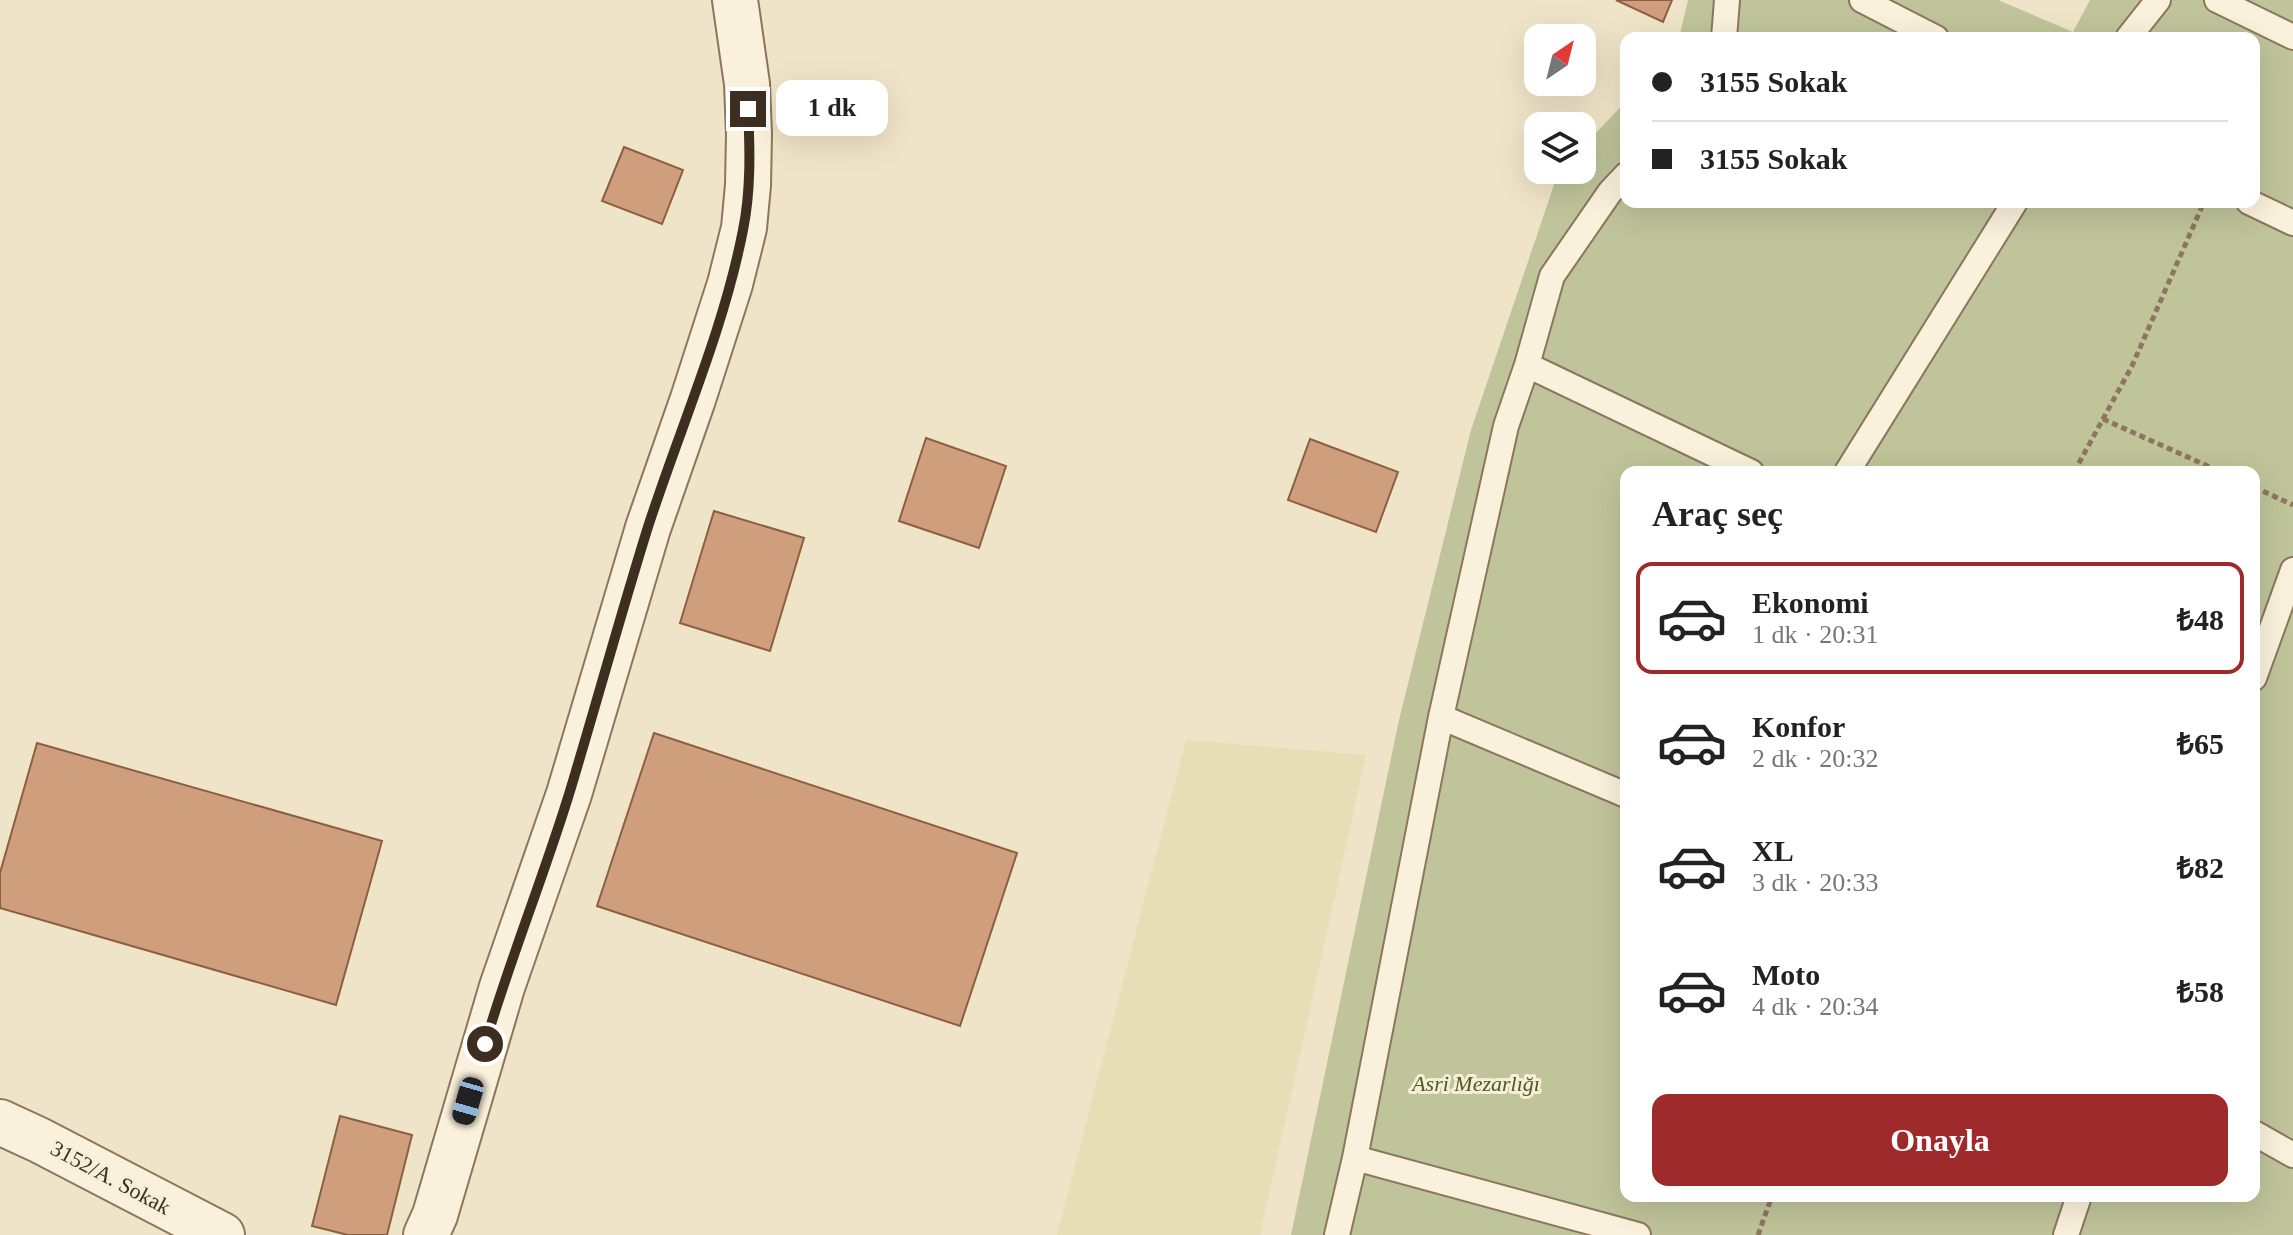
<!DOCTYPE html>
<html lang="tr">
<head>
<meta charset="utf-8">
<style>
  :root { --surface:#fff; --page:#f6f6f6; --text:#222; --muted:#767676; --line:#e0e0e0; --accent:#9e2a2b }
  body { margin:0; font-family:"Times New Roman",serif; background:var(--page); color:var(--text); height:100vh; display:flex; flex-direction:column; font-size:30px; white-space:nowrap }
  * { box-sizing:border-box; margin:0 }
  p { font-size:26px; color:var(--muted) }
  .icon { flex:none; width:44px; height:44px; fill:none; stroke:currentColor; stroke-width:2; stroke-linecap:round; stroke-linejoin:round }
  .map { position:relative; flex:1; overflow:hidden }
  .drawer { position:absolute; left:1620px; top:466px; width:640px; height:736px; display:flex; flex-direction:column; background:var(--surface); border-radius:16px; box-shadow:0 8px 32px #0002 }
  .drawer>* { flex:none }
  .top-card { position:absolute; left:1620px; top:32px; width:640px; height:176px; border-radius:16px; box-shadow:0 8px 32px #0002; display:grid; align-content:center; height:176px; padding:0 32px; background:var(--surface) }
  .needle { width:52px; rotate:35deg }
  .tools { position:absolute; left:1524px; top:24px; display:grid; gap:16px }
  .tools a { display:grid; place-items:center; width:72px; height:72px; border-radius:16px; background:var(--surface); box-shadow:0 8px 32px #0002; font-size:40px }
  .end { position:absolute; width:36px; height:36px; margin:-18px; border:10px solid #3d2e20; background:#fff; box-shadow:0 0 0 4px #fff }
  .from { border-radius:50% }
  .bubble { position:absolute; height:56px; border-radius:16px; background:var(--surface); box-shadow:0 8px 32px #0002; font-size:26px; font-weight:800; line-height:56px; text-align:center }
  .car { position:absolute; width:24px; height:48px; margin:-24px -12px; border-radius:10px; box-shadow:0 0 6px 2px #0007; background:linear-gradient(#222 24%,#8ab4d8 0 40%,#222 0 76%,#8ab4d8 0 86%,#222 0) }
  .top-card b { display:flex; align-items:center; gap:28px; height:76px; font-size:30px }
  .top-card b+b { border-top:2px solid var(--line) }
  .top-card i { width:20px; height:20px; background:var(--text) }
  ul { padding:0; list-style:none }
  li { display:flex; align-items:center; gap:24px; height:112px; margin:0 16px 12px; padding:0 16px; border:4px solid transparent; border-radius:16px }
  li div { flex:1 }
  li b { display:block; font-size:30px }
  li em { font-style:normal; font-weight:800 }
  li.on { border-color:var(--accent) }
  li>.icon { width:72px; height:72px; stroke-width:1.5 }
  h2 { padding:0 32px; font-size:36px; line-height:96px }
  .primary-button { display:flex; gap:16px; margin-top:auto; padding:16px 32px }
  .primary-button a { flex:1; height:92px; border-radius:16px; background:var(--accent); color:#fff; font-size:32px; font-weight:800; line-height:92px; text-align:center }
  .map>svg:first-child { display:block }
  .farmland { fill:#e6deb5 }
  .cemetery { fill:#bfc49a; fill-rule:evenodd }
  .building { fill:#cf9f7d; stroke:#8d5f41; stroke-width:2 }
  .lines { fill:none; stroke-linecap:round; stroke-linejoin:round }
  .lane-casing { stroke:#8d765c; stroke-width:28 }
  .street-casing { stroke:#8d765c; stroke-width:48 }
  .path { stroke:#8d765c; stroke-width:5; stroke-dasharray:6 4; stroke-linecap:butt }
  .lane { stroke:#faf1dc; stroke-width:24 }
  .street { stroke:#faf1dc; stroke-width:44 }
  .route { stroke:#3d2e20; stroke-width:10 }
  .labels { text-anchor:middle; stroke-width:6; stroke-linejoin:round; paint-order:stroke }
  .park-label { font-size:22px; font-style:italic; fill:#4d5a26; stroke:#f7eed8 }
  .street-label { font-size:22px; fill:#3d2e20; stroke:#f7eed8 }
</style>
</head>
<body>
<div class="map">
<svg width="2293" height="1235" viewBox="0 0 2293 1235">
  <rect width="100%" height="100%" fill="#f0e4c8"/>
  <!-- farmland -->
  <path class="farmland" d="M1186,740L1366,755L1260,1235H1057Z"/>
  <!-- cemetery -->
  <path class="cemetery" d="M1688,0H1998L2073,32L2090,0H2293V1235H1291L1399,720L1471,430L1558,173L1561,170H1582V148L1626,101V202H2254V38H1679ZM1626,472H2254V1196H1626Z"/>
  <!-- building -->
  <path class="building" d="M1616,0H1672L1663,22Z
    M624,147L683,170L662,224L602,201Z
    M926,438L1006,466L979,548L899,521Z
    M1310,439L1398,472L1376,532L1288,500Z
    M714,511L804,538L770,651L680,623Z
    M654,733L1017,853L960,1026L597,906Z
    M37,743L382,841L336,1005L0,908V873Z
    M340,1116L412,1135L387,1235H348L312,1226Z"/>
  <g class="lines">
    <defs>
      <path id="lane" d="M1862,0L1936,38
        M2217,0L2293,37
        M1724,38L1727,0
        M2128,38L2158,0
        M2249,202L2293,223
        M1527,365L1751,472
        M1847,472L2015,202
        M2254,678L2293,570
        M1441,717L1626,795
        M2254,1133L2293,1155
        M1355,1158L1638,1235
        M1337,1235L1355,1158L1441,717L1506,426L1527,365L1552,276L1610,192L1626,175
        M2066,1235L2079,1196"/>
      <path id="street" d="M0,1122L39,1140L222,1235
        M426,1235L435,1215L502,987L569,794L648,528L693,399L730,284L744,228L748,185L749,134L747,84L735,0"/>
    </defs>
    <!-- lane casing -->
    <use href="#lane" class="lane-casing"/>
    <!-- street casing -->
    <use href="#street" class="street-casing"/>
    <!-- path -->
    <path class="path" d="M2103,419L2221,472
      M2074,472L2132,366L2204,202
      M2254,487L2293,505
      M1758,1235L1772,1196"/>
    <!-- lane -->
    <use href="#lane" class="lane"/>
    <!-- street -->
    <use href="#street" class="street"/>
  </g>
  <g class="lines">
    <!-- route -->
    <path class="route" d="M485,1044C510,959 544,876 570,791C596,705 620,617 647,530C679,430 723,333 743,230C751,191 750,149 748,109"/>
  </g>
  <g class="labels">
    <!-- park labels -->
    <g class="park-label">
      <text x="1476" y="1091">Asri Mezarlığı</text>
    </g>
    <!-- street labels -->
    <g class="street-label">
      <text transform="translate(111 1177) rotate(28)" y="8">3152/A. Sokak</text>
    </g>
  </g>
</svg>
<div class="tools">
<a><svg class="needle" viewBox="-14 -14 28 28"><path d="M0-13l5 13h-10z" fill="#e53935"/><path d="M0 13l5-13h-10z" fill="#767676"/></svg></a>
<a><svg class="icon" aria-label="layers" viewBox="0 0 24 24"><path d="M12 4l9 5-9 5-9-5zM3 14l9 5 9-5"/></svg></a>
</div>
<i class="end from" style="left:485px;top:1044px"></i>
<i class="end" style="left:748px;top:109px"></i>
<div class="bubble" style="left:776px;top:80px;width:112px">1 dk</div>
<i class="car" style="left:468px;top:1101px;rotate:196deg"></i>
<div class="top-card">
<b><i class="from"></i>3155 Sokak</b>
<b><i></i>3155 Sokak</b>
</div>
<section class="drawer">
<h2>Araç seç</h2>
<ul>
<li class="on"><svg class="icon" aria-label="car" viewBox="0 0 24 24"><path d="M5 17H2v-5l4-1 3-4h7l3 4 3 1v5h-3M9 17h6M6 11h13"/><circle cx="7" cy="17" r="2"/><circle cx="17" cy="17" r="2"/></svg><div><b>Ekonomi</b><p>1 dk · 20:31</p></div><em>₺48</em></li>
<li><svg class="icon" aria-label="car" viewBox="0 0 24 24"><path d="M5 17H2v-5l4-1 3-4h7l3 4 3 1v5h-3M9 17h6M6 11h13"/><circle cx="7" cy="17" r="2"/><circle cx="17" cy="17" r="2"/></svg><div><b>Konfor</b><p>2 dk · 20:32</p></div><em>₺65</em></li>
<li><svg class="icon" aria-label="car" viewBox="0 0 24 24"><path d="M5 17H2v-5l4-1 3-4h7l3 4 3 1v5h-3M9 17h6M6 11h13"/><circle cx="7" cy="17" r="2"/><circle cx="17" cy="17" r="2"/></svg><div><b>XL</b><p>3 dk · 20:33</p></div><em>₺82</em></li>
<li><svg class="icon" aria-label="car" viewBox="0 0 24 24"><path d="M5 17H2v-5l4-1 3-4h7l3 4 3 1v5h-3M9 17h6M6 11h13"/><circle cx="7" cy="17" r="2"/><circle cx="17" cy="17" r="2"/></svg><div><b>Moto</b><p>4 dk · 20:34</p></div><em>₺58</em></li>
</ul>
<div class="primary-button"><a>Onayla</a></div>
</section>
</div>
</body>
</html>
